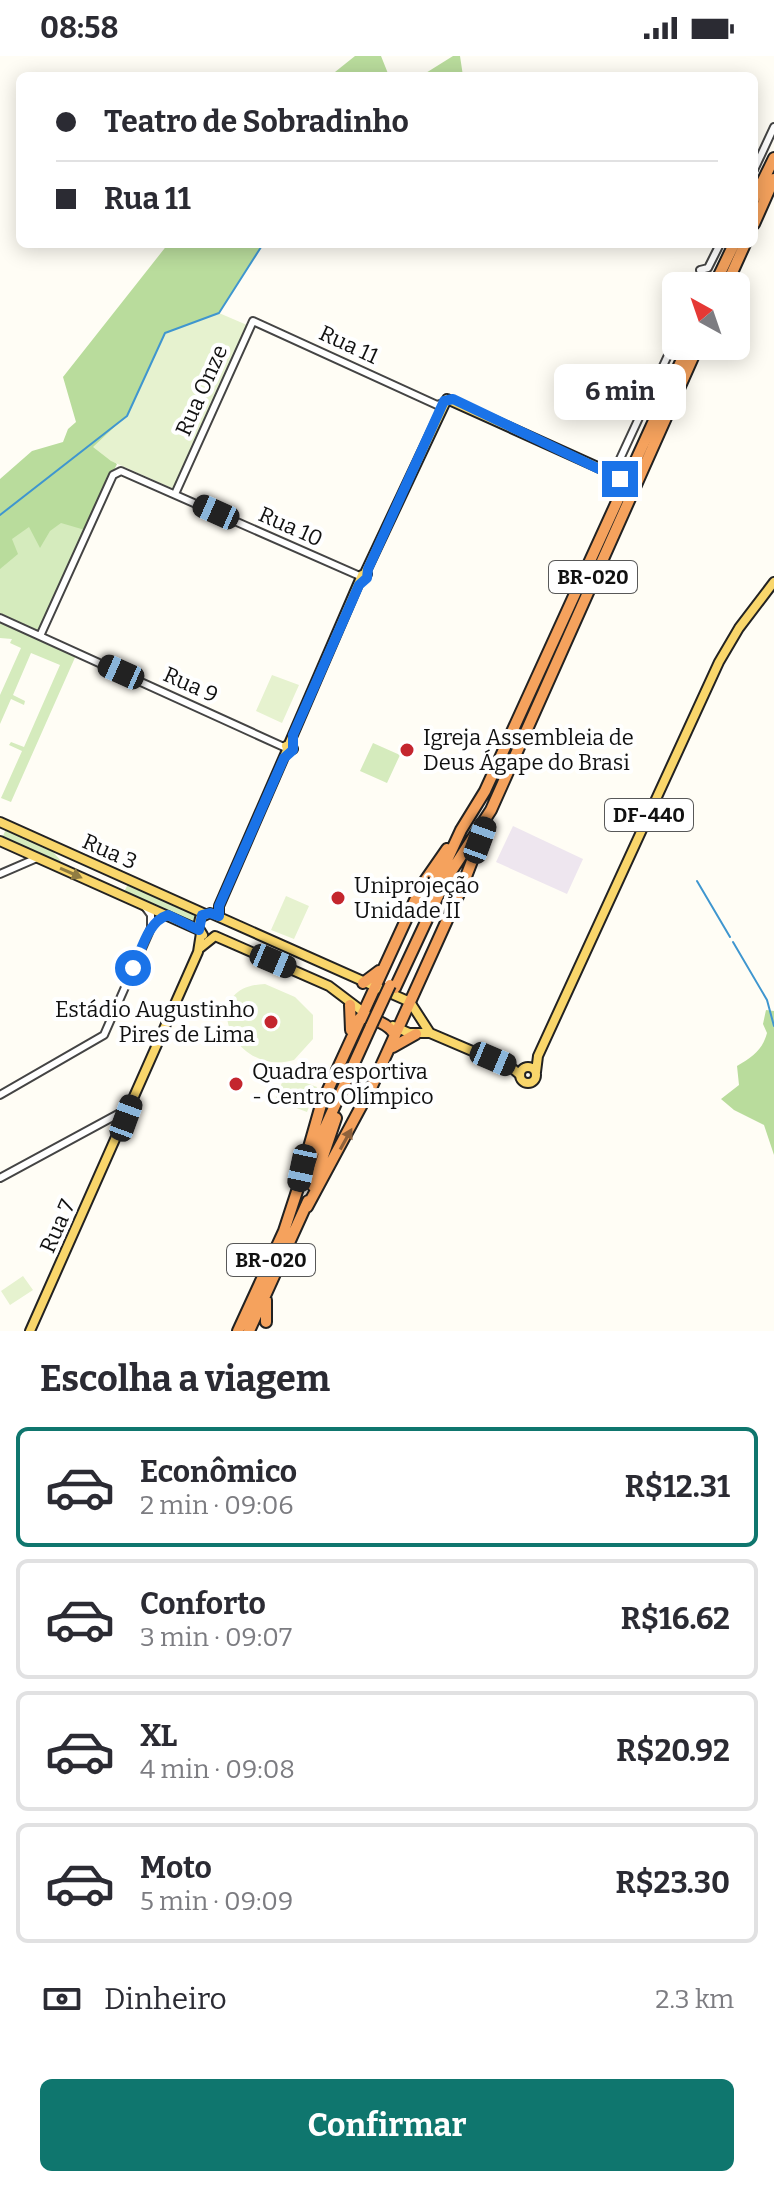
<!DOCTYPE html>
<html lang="pt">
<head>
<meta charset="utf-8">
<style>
  :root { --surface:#fff; --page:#f7f7f7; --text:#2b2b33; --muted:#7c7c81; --line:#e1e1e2; --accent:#0f766e }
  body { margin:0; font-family:Bitter,serif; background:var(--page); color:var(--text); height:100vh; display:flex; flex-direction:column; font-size:30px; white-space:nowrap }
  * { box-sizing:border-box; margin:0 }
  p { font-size:26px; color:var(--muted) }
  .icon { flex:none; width:44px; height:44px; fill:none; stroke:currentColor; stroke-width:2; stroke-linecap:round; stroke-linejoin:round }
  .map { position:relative; height:1275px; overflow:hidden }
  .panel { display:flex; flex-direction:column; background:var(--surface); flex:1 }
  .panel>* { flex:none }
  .banner { position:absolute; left:16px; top:16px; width:742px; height:176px; border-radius:12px; box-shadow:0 4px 20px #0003; display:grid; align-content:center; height:176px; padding:0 40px; background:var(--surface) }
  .needle { width:52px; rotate:320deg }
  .buttons { position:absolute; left:662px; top:216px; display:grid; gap:16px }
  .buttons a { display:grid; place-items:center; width:88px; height:88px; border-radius:12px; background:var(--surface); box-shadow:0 4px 20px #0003; font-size:40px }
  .end { position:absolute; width:36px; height:36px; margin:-18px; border:10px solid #1a73e8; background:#fff; box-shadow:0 0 0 4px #fff }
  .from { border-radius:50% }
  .bubble { position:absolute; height:56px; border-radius:12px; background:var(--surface); box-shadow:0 4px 20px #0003; font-size:26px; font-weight:700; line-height:56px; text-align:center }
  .car { position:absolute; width:24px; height:48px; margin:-24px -12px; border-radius:10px; box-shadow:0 0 6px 2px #0007; background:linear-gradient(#222 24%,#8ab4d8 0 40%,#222 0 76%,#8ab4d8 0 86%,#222 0) }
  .banner b { display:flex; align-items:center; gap:28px; height:76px; font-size:30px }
  .banner b+b { border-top:2px solid var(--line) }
  .banner i { width:20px; height:20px; background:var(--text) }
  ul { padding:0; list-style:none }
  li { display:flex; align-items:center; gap:24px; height:120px; margin:0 16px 12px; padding:0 24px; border:4px solid var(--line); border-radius:12px }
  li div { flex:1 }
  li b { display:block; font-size:30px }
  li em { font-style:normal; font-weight:700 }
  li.selected { border-color:var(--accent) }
  li>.icon { width:72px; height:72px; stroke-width:1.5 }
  h2 { padding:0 40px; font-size:36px; line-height:96px }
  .pay { display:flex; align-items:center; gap:20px; height:88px; padding:0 40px; font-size:30px }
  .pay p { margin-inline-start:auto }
  .action { display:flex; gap:16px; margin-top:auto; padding:16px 40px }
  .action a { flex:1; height:92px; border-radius:12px; background:var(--accent); color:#fff; font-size:32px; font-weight:700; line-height:92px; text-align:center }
  .status { display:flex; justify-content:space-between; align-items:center; height:56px; padding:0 40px; background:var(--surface); direction:ltr }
  .status svg { height:22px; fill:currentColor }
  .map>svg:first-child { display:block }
  .industrial { fill:#eee6ef }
  .green { fill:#d5ebbd }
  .forest { fill:#b9dc9c }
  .pitch { fill:#e6f2cf }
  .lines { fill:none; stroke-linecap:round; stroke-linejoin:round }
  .stream { stroke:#3f96cf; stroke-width:2 }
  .minor-casing { stroke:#444; stroke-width:10 }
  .major-casing { stroke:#222; stroke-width:12 }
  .highway-casing { stroke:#222; stroke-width:14 }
  .minor { stroke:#fff; stroke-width:6 }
  .major { stroke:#f9d66b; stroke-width:8 }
  .highway { stroke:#f5a25d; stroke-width:10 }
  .highway-bridge-casing { stroke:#222; stroke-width:14; stroke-linecap:butt }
  .highway-bridge { stroke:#f5a25d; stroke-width:10 }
  .oneway { fill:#917d42 }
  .oneway2 { fill:#8e613b }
  .route { stroke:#1a73e8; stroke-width:10 }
  .poi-dot { fill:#c4262e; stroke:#fff; stroke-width:3 }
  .labels { text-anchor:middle; stroke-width:8; stroke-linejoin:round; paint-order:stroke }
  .shield { fill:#fff; stroke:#585858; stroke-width:2 }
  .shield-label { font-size:20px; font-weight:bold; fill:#111 }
  .street-label { font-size:22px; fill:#111; stroke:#fff }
  .poi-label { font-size:22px; fill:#111; stroke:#fff; text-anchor:start }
</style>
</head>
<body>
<div class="status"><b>08:58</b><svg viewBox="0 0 49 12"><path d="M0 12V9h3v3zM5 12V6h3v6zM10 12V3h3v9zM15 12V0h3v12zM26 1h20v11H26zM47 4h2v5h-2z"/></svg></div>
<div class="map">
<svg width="774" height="1275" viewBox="0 0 774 1275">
  <rect width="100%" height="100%" fill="#fffdf5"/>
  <!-- industrial -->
  <path class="industrial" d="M513,770L583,803L567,838L496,806Z"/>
  <!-- green -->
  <path class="green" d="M63,461L85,472L39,575L0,557V489L19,468Z
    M0,562L77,597L11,746L1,742L22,695L9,689L11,686L24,691L60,609L31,597L13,639L25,645L24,649L11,643L0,668V639L21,592L10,587L12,583L0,582Z
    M373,687L400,699L387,727L360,715Z
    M7,771L48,790L61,805L55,807L2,782Z
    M129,826L200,858L195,869L124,836Z"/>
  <!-- forest -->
  <path class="forest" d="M355,0H381L389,20H330Z
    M453,0H460L463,20H421Z
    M168,188H263L219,257L165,277L127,360L94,391L117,408L85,474L61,467L50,475L40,492L29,471L12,483L18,498L0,513V423L32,395L63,386L68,373L76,366L63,321Z
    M766,954L774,955V1099L764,1069L734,1054L721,1043L739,1029L737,1010C752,1001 762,995 767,977L763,968Z"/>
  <!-- pitch -->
  <path class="pitch" d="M219,257L247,269L174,433L111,405L93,391L127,359L165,277Z
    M272,619L299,629L282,667L256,655Z
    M286,840L309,850L294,883L271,874Z
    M265,928L295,941L313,959V983L294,1004C232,1022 195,930 265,928Z
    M285,1019L317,1031L307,1056L275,1044Z
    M23,1220L33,1234L10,1249L1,1235Z"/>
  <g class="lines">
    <!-- stream -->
    <path class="stream" d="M0,459L127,360L165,277L219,257L263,188
      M697,825L730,881
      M733,886L767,944L774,970"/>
    <defs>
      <path id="minor" d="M754,114L774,71
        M700,230L703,223L700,214L708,212L720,188
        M613,418L676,282
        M175,438L253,265L437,349L443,347
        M0,562L286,692
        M40,580L113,419L121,415L362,521
        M0,818L37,802
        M0,1039L104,979L151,872V859L145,851
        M0,1122L120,1057"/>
      <path id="major" d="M365,517L447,343L613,418L620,424L622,432
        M289,688L362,519L367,518
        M291,688L293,693L288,695L286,690Z
        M0,766L205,858
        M0,785L199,874
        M219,860V850L287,694
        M203,879L198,871L200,862L210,857L410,946L430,977
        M200,892L215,880L329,930L366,958
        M393,970L409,977H430L512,1012L520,1019
        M520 1019a8 8 0 1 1 16 0a8 8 0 1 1-16 0Z
        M536,1016L538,1000L719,606L739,572L774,526
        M117,1074L119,1061L129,1047
        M30,1275L198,896L201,877"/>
      <path id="highway" d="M754,143L774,102
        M754,168L774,123
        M714,230L734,188
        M726,230L745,188
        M429,843L461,774L485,735L688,290
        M363,927L379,915
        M395,932L445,825L491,754L698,290
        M350,949L351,974
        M360,962C371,960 390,969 395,979
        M393,991L416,978
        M307,1111L371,970
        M298,1130L321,1049L422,829L447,793
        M313,1130L336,1062
        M307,1151L372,1030L462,831L485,771
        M266,1244V1266
        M238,1275L284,1175L300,1126
        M249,1275L308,1145"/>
    </defs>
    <!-- minor casing -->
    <use href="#minor" class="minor-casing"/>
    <!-- major casing -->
    <use href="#major" class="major-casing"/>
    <!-- highway casing -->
    <use href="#highway" class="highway-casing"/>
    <!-- minor -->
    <use href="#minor" class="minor"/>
    <!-- major -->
    <use href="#major" class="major"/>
    <!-- highway -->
    <use href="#highway" class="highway"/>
    <defs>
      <path id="highway-bridge" d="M371,970L390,929"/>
    </defs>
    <!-- highway-bridge casing -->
    <use href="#highway-bridge" class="highway-bridge-casing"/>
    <!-- highway-bridge -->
    <use href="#highway-bridge" class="highway-bridge"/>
  </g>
  <!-- one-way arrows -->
  <defs><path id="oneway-solid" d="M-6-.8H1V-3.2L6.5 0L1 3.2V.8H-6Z" transform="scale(2)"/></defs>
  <use class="oneway" href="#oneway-solid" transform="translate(71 817) rotate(24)"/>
  <use class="oneway2" href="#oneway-solid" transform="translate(346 1083) rotate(-61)"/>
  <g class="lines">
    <!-- route -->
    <path class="route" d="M133,912C142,894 147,866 168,859L199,874L202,859L210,857L219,860V850L284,702L293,694V679L359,529L367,522L368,513L444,345L453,343L620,423"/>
  </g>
  <!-- markers -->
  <g class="poi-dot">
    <circle cx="407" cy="694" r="8"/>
    <circle cx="338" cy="842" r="8"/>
    <circle cx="271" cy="966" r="8"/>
    <circle cx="236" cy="1028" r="8"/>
  </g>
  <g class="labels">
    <!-- shield labels -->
    <g class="shield">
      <rect x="549" y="505" width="88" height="32" rx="6"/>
      <rect x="605" y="743" width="88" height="32" rx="6"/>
      <rect x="227" y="1188" width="88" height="32" rx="6"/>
    </g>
    <g class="shield-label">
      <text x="593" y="528">BR-020</text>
      <text x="649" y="766">DF-440</text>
      <text x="271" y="1211">BR-020</text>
    </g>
    <!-- street labels -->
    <g class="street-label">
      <text transform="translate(349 288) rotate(25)" y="8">Rua 11</text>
      <text transform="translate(201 334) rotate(-66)" y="8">Rua Onze</text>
      <text transform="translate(291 470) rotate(24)" y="8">Rua 10</text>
      <text transform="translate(191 628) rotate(24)" y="8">Rua 9</text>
      <text transform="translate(110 795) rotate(24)" y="8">Rua 3</text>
      <text transform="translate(57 1170) rotate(-66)" y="8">Rua 7</text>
    </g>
    <!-- poi labels -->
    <g class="poi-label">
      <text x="423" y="689">Igreja Assembleia de<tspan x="423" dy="25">Deus Ágape do Brasi</tspan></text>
      <text x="354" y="837">Uniprojeção<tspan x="354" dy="25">Unidade II</tspan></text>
      <text x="255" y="961" text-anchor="end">Estádio Augustinho<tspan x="255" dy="25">Pires de Lima</tspan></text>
      <text x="252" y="1023">Quadra esportiva<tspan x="252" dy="25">- Centro Olímpico</tspan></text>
    </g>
  </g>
</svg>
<div class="buttons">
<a><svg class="needle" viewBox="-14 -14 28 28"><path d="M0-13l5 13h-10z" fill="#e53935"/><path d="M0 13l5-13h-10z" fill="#7c7c81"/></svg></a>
</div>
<i class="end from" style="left:133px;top:912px"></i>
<i class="end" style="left:620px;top:423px"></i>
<div class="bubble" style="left:554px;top:308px;width:132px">6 min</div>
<i class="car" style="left:216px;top:456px;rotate:294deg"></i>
<i class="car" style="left:121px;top:616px;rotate:294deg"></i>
<i class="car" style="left:480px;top:784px;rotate:20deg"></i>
<i class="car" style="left:273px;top:905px;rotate:113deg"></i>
<i class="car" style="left:493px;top:1003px;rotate:113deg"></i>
<i class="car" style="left:126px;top:1062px;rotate:20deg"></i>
<i class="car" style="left:302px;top:1112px;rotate:192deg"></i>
<div class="banner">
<b><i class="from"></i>Teatro de Sobradinho</b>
<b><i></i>Rua 11</b>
</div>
</div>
<section class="panel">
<h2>Escolha a viagem</h2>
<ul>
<li class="selected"><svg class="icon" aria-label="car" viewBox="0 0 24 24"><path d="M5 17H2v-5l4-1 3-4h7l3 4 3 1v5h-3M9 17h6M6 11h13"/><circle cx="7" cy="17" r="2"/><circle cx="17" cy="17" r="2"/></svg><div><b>Econômico</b><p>2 min · 09:06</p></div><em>R$12.31</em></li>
<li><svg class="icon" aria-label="car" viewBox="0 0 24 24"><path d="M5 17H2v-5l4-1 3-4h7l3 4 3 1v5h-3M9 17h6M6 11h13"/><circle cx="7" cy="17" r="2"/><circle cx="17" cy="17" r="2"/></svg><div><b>Conforto</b><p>3 min · 09:07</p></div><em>R$16.62</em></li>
<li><svg class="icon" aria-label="car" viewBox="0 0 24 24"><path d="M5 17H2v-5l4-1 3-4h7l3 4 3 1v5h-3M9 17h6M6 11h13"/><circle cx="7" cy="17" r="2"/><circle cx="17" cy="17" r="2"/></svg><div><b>XL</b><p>4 min · 09:08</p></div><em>R$20.92</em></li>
<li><svg class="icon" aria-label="car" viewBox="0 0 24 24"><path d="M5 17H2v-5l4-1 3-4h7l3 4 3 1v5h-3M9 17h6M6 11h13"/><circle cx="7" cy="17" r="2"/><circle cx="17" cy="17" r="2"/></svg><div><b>Moto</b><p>5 min · 09:09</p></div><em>R$23.30</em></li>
</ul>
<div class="pay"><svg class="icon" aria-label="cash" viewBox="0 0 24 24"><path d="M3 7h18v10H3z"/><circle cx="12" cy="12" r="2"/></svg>Dinheiro<p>2.3 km</p></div>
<div class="action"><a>Confirmar</a></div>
</section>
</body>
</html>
